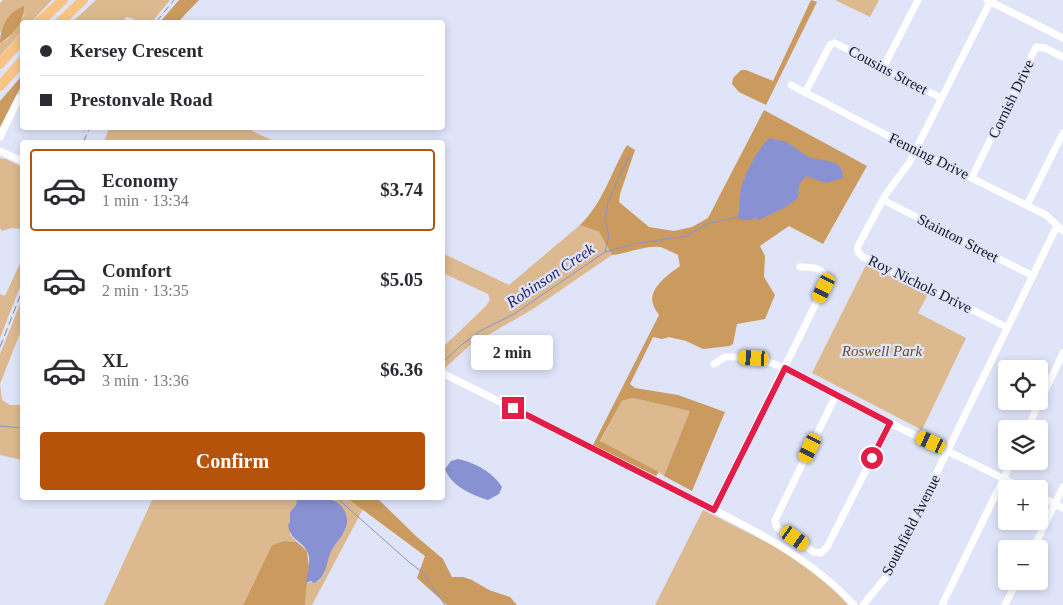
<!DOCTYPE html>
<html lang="en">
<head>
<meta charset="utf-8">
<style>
  :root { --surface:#fff; --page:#f7f7f7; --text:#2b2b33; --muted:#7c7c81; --line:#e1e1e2; --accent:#b45309 }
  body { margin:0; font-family:"Times New Roman",serif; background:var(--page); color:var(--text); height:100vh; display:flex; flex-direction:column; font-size:19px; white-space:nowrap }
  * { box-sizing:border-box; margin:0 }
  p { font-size:16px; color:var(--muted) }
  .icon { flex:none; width:28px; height:28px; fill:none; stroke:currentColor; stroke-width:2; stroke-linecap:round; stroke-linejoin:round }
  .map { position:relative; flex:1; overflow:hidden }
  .sheet { position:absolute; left:20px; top:140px; width:425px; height:360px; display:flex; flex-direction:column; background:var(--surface); border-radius:5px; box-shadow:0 2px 8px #0003 }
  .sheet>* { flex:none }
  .top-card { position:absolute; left:20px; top:20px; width:425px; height:110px; border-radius:5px; box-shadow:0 2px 8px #0003; display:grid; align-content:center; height:110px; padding:0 20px; background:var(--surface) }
  .controls { position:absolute; left:998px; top:360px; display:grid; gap:10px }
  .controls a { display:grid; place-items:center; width:50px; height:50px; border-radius:5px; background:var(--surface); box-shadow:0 2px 8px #0003; font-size:25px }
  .end { position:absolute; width:22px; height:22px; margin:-11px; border:6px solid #e11d48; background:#fff; box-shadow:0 0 0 2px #fff }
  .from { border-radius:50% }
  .bubble { position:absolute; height:35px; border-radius:5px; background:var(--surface); box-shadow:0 2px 8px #0003; font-size:16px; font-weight:700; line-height:35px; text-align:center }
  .car { position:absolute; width:15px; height:30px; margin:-15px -8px; border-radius:6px; box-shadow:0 0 4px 1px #0007; background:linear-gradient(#f5c518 24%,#345 0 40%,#f5c518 0 76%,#345 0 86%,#f5c518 0) }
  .top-card b { display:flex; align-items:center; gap:18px; height:48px; font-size:19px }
  .top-card b+b { border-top:1px solid var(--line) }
  .top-card i { width:12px; height:12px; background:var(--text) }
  ul { padding:9px 0 0; list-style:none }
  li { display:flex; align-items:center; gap:15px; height:82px; margin:0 10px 8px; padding:0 10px; border:2px solid transparent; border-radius:5px }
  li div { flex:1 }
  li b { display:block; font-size:19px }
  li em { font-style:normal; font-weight:700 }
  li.on { border-color:var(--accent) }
  li>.icon { width:45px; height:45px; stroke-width:1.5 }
  .button { display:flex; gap:10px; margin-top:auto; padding:10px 20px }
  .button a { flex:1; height:58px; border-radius:5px; background:var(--accent); color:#fff; font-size:20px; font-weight:700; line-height:58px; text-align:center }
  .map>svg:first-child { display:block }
  .green { fill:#dcb98f }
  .forest { fill:#ca9a5e }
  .water { fill:#8892d2 }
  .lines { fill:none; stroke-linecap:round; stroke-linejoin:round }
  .stream { stroke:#8892d2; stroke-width:1 }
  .minor { stroke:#fff; stroke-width:7 }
  .highway { stroke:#f7c486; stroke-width:10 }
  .rail { stroke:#848798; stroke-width:1; stroke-dasharray:8 4; stroke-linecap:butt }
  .route { stroke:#e11d48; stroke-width:6 }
  .labels { text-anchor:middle; stroke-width:4.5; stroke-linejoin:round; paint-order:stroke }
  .street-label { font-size:15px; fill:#151723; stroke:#e0e4f9 }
  .park-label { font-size:15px; font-style:italic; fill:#6d4c1e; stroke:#e0e4f9 }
  .water-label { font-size:16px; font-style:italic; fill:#221f6a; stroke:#e0e4f9 }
</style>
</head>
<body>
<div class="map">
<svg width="1063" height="605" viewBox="0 0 1063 605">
  <rect width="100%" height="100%" fill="#e0e4f9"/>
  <!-- green -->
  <path class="green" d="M3,0H52L31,22H22V31L0,56V43L8,39L25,14L0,32V3Z
    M96,0H170L152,22H135L134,19L127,17L121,22H72Z
    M835,0H879L870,17Z
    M109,128H254L252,131L276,142C264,143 257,136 246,142H104Z
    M0,158L6,159L22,167V229L12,228L2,231L0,228Z
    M580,225L599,232L612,255L533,309L469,346L444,369L443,368V347L486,306L490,300L488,294L443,273L442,253L509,285Z
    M22,259V282L0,338V294L5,296Z
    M866,265L928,294L918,313L966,338L922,430L812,373Z
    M22,299V328L0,384L2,400L10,405H22V460L0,455V354Z
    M633,398L691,411L664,476L659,472L600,442L622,401Z
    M153,498H297L296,505L290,512V534L297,542L284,541L272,545L243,605H104Z
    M326,498H347L363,509L312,605H305L306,583L319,581L324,574L330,553L346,528L334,500Z
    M703,510C754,536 811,560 848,605H655Z"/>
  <!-- forest -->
  <path class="forest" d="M179,0H199L178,22H160Z
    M811,0L817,2L766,105L739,92L732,84L733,78L741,70H746L773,81Z
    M24,6C25,20 12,37 0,43C0,27 8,12 24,6Z
    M20,78L22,80V84L0,127V101Z
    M764,110L867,166L823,244L789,226L760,246L765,256L764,277L775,295L765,319L737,324L733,344L730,346L703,349L686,341L669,337L662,339L653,337L630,384L635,388L678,395L725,412L692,491L664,476L690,411L633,398L622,401L600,441L659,472L656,476L593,445L659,315C657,312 654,308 653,304C648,288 669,274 680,266L678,255C673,253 665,248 660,247C644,245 627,254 612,255L599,232L580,225C603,203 611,172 627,145L635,150L620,194L619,202L649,227L674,231L692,227L708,218Z
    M347,498H377L417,537L443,559L452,577H463L472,580L489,590L510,597L517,605H447L417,578L425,556Z
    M284,541L297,542L307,551L309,567L307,580L305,605H243L272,545Z"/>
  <!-- water -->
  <path class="water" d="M770,138C775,140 782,140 786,142C794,145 801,154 809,157C822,162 844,158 843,178L826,183L806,176L799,185L798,198L784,208L759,220L755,218L751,220H740L738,217C740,208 739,198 741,189C743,177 760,144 770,138Z
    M458,459C474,462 494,473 502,487L499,494L488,500C472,495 451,486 445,469L451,461Z
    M297,498C313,498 337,493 345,512C347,517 348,522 346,527C343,537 334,544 330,554C326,565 326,578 314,583L311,581L306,583C307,574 312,560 307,551C300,539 291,541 288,525L290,522V512L296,505Z"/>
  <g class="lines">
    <!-- stream -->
    <path class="stream" d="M605,252L609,235L605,221L608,202L629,156
      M442,363L459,347L480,331L514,314L605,252L633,244L686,236L707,224L738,217
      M0,426L22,428
      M337,498L409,562L422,572L445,605"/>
    <!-- minor -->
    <path class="minor" d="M987,0L1063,38
      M990,2L909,163L886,194L859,244C856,250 858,253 863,257L912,279L1008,328
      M883,68L918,0
      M791,85L915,150L1046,215L1063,231
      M805,93L830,45L835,43L941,98
      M0,137L19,98
      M0,151L22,161
      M972,177L1036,47L1045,48L1063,57
      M883,200L1033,276
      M1027,205L1063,133
      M714,364L725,357H754L785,368L890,423L1025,489
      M442,373C517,410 592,448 666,486C732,519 803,550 854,605
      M836,395L775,520L776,526L779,529L814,552L821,553L827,547L890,423
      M1027,429L1063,353
      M1039,496L1063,508
      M714,510L827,281C824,267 812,267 800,267
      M1033,549L1063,487
      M863,605L886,577L1057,226
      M942,605L1012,461
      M1005,605L1017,581"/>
    <!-- highway -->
    <path class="highway" d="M39,22L63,0
      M60,22L83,0
      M0,64L22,39
      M0,86L22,61"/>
    <!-- rail -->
    <path class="rail" d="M156,22L174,0
      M83,142L90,128
      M0,347L22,291"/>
  </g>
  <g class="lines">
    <!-- route -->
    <path class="route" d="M513,408L714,510L785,368L890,423L872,458"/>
  </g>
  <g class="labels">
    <!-- street labels -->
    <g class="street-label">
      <text transform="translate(888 70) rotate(28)" y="5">Cousins Street</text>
      <text transform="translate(1011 99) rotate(-64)" y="5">Cornish Drive</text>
      <text transform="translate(929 156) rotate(26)" y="5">Fenning Drive</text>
      <text transform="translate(958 238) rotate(27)" y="5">Stainton Street</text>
      <text transform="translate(920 284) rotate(26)" y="5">Roy Nichols Drive</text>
      <text transform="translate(911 525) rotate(-63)" y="5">Southfield Avenue</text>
    </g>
    <!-- park labels -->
    <g class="park-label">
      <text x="882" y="356">Roswell Park</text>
    </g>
    <!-- water labels -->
    <g class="water-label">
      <text transform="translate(550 275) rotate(-34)" y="6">Robinson Creek</text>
    </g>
  </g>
</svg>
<div class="controls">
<a><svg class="icon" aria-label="locate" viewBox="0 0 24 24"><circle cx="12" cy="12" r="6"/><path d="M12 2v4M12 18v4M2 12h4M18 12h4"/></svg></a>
<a><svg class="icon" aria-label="layers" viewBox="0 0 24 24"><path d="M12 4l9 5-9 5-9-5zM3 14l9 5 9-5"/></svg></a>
<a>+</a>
<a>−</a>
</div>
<i class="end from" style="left:872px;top:458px"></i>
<i class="end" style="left:513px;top:408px"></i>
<div class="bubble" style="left:471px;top:335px;width:82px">2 min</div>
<i class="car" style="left:824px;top:288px;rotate:206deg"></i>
<i class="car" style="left:754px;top:358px;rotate:273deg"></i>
<i class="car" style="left:931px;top:442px;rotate:295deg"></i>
<i class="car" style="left:810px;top:448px;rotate:206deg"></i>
<i class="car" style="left:795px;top:538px;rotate:125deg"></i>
<div class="top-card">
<b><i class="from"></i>Kersey Crescent</b>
<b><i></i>Prestonvale Road</b>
</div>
<section class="sheet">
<ul>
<li class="on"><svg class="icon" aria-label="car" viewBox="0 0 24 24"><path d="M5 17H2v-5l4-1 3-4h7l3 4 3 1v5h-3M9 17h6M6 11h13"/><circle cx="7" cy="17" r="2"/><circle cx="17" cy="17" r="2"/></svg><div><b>Economy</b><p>1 min · 13:34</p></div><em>$3.74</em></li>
<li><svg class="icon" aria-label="car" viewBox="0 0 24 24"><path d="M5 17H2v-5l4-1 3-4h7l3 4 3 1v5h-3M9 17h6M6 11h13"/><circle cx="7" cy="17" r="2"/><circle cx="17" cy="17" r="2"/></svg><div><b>Comfort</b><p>2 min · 13:35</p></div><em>$5.05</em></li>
<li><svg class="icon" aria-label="car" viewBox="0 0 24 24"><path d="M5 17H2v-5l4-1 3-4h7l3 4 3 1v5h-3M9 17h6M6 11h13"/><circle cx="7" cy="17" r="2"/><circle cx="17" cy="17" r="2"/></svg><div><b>XL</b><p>3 min · 13:36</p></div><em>$6.36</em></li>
</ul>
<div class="button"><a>Confirm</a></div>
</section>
</div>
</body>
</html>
